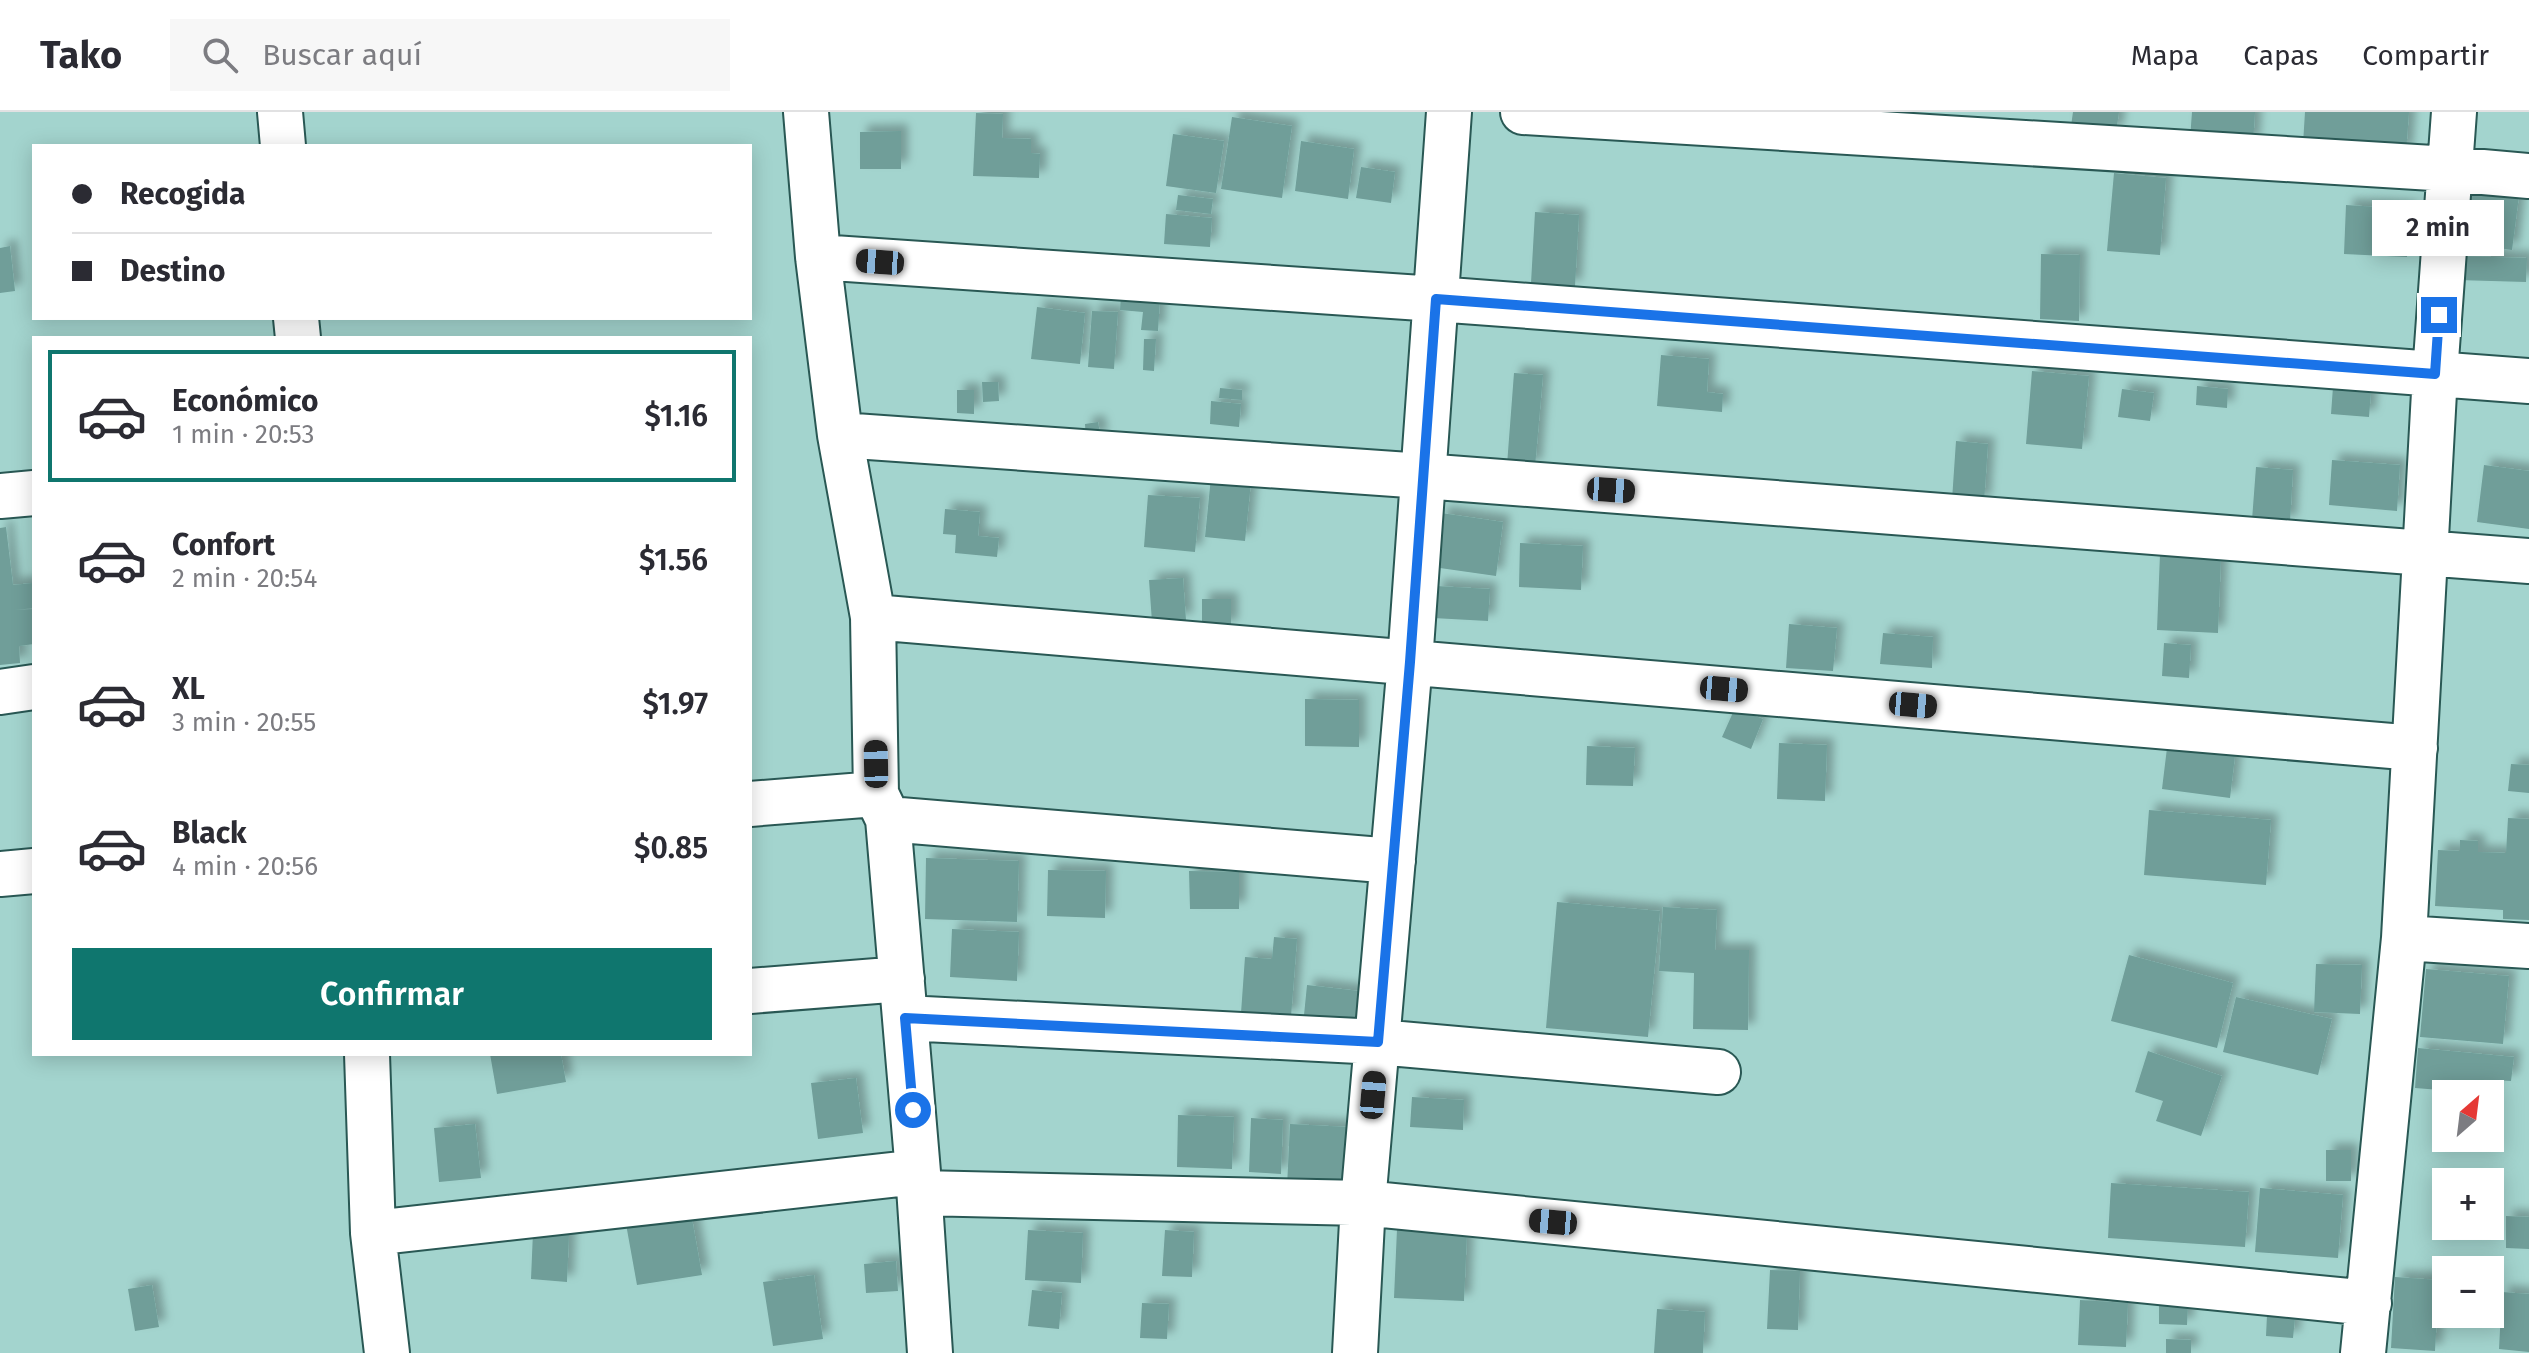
<!DOCTYPE html>
<html lang="es">
<head>
<meta charset="utf-8">
<style>
  :root { --surface:#fff; --page:#f7f7f7; --text:#2b2b33; --muted:#7c7c81; --line:#e1e1e2; --accent:#0f766e }
  body { margin:0; font-family:"Fira Sans",sans-serif; background:var(--page); color:var(--text); height:100vh; display:flex; flex-direction:column; font-size:30px; white-space:nowrap }
  * { box-sizing:border-box; margin:0 }
  p { font-size:26px; color:var(--muted) }
  .icon { flex:none; width:44px; height:44px; fill:none; stroke:currentColor; stroke-width:2; stroke-linecap:round; stroke-linejoin:round }
  .map { position:relative; flex:1; overflow:hidden }
  .panel { position:absolute; left:32px; top:224px; width:720px; height:720px; display:flex; flex-direction:column; background:var(--surface); border-radius:0px; box-shadow:0 4px 20px #0003 }
  .panel>* { flex:none }
  .top-card { position:absolute; left:32px; top:32px; width:720px; height:176px; border-radius:0px; box-shadow:0 4px 20px #0003; display:grid; align-content:center; height:176px; padding:0 40px; background:var(--surface) }
  .needle { width:52px; rotate:28deg }
  .controls { position:absolute; left:2432px; top:968px; display:grid; gap:16px }
  .controls a { display:grid; place-items:center; width:72px; height:72px; border-radius:0px; background:var(--surface); box-shadow:0 4px 20px #0003; font-size:40px }
  .end { position:absolute; width:36px; height:36px; margin:-18px; border:10px solid #1a73e8; background:#fff; box-shadow:0 0 0 4px #fff }
  .from { border-radius:50% }
  .bubble { position:absolute; height:56px; border-radius:0px; background:var(--surface); box-shadow:0 4px 20px #0003; font-size:26px; font-weight:600; line-height:56px; text-align:center }
  .car { position:absolute; width:24px; height:48px; margin:-24px -12px; border-radius:10px; box-shadow:0 0 6px 2px #0007; background:linear-gradient(#222 24%,#8ab4d8 0 40%,#222 0 76%,#8ab4d8 0 86%,#222 0) }
  .top-card b { display:flex; align-items:center; gap:28px; height:76px; font-size:30px }
  .top-card b+b { border-top:2px solid var(--line) }
  .top-card i { width:20px; height:20px; background:var(--text) }
  ul { padding:14px 0 0; list-style:none }
  li { display:flex; align-items:center; gap:24px; height:132px; margin:0 16px 12px; padding:0 24px; border:4px solid transparent; border-radius:0px }
  li div { flex:1 }
  li b { display:block; font-size:30px }
  li em { font-style:normal; font-weight:600 }
  li.current { border-color:var(--accent) }
  li>.icon { width:72px; height:72px; stroke-width:1.5 }
  .primary-button { display:flex; gap:16px; margin-top:auto; padding:16px 40px }
  .primary-button a { flex:1; height:92px; border-radius:0px; background:var(--accent); color:#fff; font-size:32px; font-weight:600; line-height:92px; text-align:center }
  header { display:flex; align-items:center; gap:48px; box-sizing:border-box; height:112px; padding:0 40px; background:var(--surface); border-bottom:2px solid var(--line) }
  header strong { font-size:38px }
  nav { display:flex; gap:44px; margin-inline-start:auto; font-size:28px }
  .search { width:560px; height:72px; background:var(--page); display:flex; align-items:center; gap:20px; box-sizing:border-box; padding:0 28px; border-radius:0px; color:var(--muted); font-size:30px }
  .map>svg:first-child { display:block }
  .building { fill:#6f9e99; filter:url(#shadow) }
  .lines { fill:none; stroke-linecap:round; stroke-linejoin:round }
  .minor-casing { stroke:#295854; stroke-width:48 }
  .minor { stroke:#fff; stroke-width:44 }
  .route { stroke:#1a73e8; stroke-width:10 }
</style>
</head>
<body>
<header>
<strong>Tako</strong>
<div class="search"><svg class="icon" aria-label="search" viewBox="0 0 24 24"><circle cx="10" cy="10" r="6"/><path d="M15 15l6 6"/></svg>Buscar aquí</div>
<nav><a>Mapa</a><a>Capas</a><a>Compartir</a></nav>
</header>
<div class="map">
<svg width="2529" height="1241" viewBox="0 0 2529 1241">
  <defs>
    <filter id="shadow"><feDropShadow dx="7" dy="-7" stdDeviation="4" flood-color="#0004"/></filter>
  </defs>
  <rect width="100%" height="100%" fill="#a3d4ce"/>
  <!-- building -->
  <path class="building" d="M2073,0H2119L2116,21L2071,14Z
    M2192,0H2255L2253,32L2190,27Z
    M2305,0H2409L2406,41L2303,32Z
    M976,1L1003,2L1002,26L1031,27V41L1040,42L1039,66L973,64Z
    M1232,5L1292,14L1282,86L1221,77Z
    M901,19V57H860V20Z
    M1173,22L1224,29L1216,81L1166,74Z
    M1301,29L1354,37L1348,87L1295,79Z
    M1361,55L1395,60L1391,91L1356,86Z
    M2114,61L2166,66L2160,143L2107,139Z
    M2471,70L2520,76L2512,138L2463,131Z
    M1178,83L1213,87L1211,102L1176,98Z
    M2346,93L2409,97L2407,145L2344,142Z
    M1535,100L1579,103L1575,175L1531,171Z
    M1166,102L1212,106L1210,135L1164,132Z
    M10,134L15,179L0,181V136Z
    M2041,142L2080,143L2079,209L2040,207Z
    M2457,144L2527,146L2526,170L2457,168Z
    M1121,183L1160,186L1158,219L1141,218L1143,200L1120,198Z
    M1037,195L1085,201L1080,252L1031,247Z
    M1092,199L1118,200L1114,257L1088,255Z
    M1144,227H1156L1154,259L1143,258Z
    M1661,243L1709,247L1707,280L1723,282L1722,300L1657,294Z
    M2032,259L2089,264L2082,337L2026,332Z
    M1514,261L1543,263L1535,355L1507,353Z
    M982,270H998L999,289L983,290Z
    M2197,274L2228,277L2227,296L2196,293Z
    M2333,275L2371,279L2369,305L2331,302Z
    M1220,276L1242,278V288L1219,286Z
    M2122,277L2154,281L2150,309L2118,305Z
    M957,278H974V302L957,301Z
    M1211,289L1241,292L1239,315L1210,312Z
    M1098,310L1101,326L1086,328L1085,312Z
    M1956,329L1988,332L1984,391L1952,388Z
    M2332,348L2400,353L2397,399L2329,393Z
    M2484,353L2529,359V417L2477,410Z
    M2256,355L2293,358L2290,411L2252,408Z
    M1211,365L1251,370L1245,429L1205,425Z
    M1148,383L1200,386L1195,440L1144,435Z
    M945,397L980,400L978,424L999,426L997,445L955,441L956,423L943,422Z
    M1441,401L1503,410L1496,464L1433,455Z
    M6,415L13,473L33,471L34,496L15,498L34,497V532L19,534L20,551L0,553V416Z
    M1520,431L1583,434L1581,478L1519,475Z
    M2160,442L2221,445L2218,521L2157,518Z
    M1183,466L1186,508L1152,510L1149,468Z
    M1436,474L1490,477L1488,509L1433,506Z
    M1202,487H1231V515H1202Z
    M1789,512L1837,516L1833,559L1786,556Z
    M1883,521L1933,525L1932,556L1880,552Z
    M2164,531L2191,533L2189,566L2162,564Z
    M1305,587L1359,588V635L1305,634Z
    M1735,596L1763,607L1751,637L1722,625Z
    M1779,631L1827,633L1825,689L1777,687Z
    M1587,634L1635,636L1633,674L1586,673Z
    M2167,636L2235,644L2230,686L2162,677Z
    M2511,652L2529,653V681L2508,679Z
    M2149,698L2271,708L2266,773L2144,763Z
    M2508,706L2529,707V808L2503,807V798L2435,794L2438,738L2460,739V728L2478,729V740L2506,741Z
    M926,746L1019,749L1017,810L925,807Z
    M1048,758L1106,759L1105,806L1047,804Z
    M1189,759L1239,760V797H1190Z
    M1557,790L1660,799L1648,925L1546,916Z
    M1663,795L1717,798L1715,838H1749L1748,918L1693,917L1694,861L1659,859Z
    M952,817L1019,820L1017,869L950,865Z
    M1274,825L1297,827L1291,905L1241,901L1245,845L1272,847Z
    M2129,843L2233,871L2217,936L2111,909Z
    M2316,852L2362,853L2360,902L2314,900Z
    M2426,857L2509,864L2503,932L2420,925Z
    M1307,873L1359,879L1356,909L1304,903Z
    M2236,885L2332,907L2318,963L2223,940Z
    M2418,936L2514,945L2511,969L2494,968L2492,982L2415,976Z
    M2148,939L2222,964L2201,1024L2156,1009L2163,989L2135,980Z
    M490,942H561L566,970L497,982Z
    M856,966L863,1021L818,1027L811,971Z
    M1412,985L1464,988L1463,1018L1410,1015Z
    M1178,1003L1234,1005L1232,1057L1177,1055Z
    M1251,1006L1283,1008L1281,1062L1249,1060Z
    M475,1012L481,1066L439,1070L434,1016Z
    M1290,1012L1348,1015L1345,1078L1287,1075Z
    M2326,1038H2351V1069H2326Z
    M2111,1071L2249,1080L2245,1135L2108,1126Z
    M2260,1076L2343,1083L2338,1146L2255,1140Z
    M691,1101L702,1163L637,1173L626,1112Z
    M2506,1104L2529,1105V1137L2506,1136Z
    M1397,1117L1467,1121L1464,1189L1394,1186Z
    M1028,1118L1083,1121L1081,1171L1025,1168Z
    M1165,1118L1194,1120L1192,1165L1162,1164Z
    M533,1120L569,1122L567,1170L531,1167Z
    M896,1149L898,1179L866,1181L864,1152Z
    M1770,1158L1800,1159L1798,1218L1767,1217Z
    M814,1163L823,1227L773,1234L763,1170Z
    M2395,1165L2439,1168L2435,1239L2391,1236Z
    M152,1173L159,1215L135,1219L128,1177Z
    M1032,1178L1062,1181L1059,1217L1028,1214Z
    M2502,1180L2529,1182V1240L2499,1237Z
    M2080,1188L2128,1191L2126,1235L2078,1233Z
    M1142,1191L1169,1192L1167,1227L1140,1226Z
    M2159,1191L2188,1193L2187,1213L2159,1212Z
    M1657,1197L1705,1200L1703,1241H1654Z
    M2267,1203L2295,1206L2293,1226L2266,1224Z
    M2166,1227L2191,1228V1241H2166Z"/>
  <g class="lines">
    <defs>
      <path id="minor" d="M280,0L283,34
        M806,0L818,145L840,323L873,505L876,682L888,707L918,1060L930,1241
        M1523,0L2449,57L2529,64
        M818,145L1436,187L2529,269
        M296,206L298,226
        M840,323L1423,364L2529,449
        M0,384L34,381
        M873,505L2415,636
        M0,580L34,575
        M750,692L876,682
        M888,707L1393,749
        M0,762L34,759
        M2404,826L2529,834
        M750,879L902,867
        M905,906L1378,930L1718,960
        M367,942L373,1121L387,1241
        M920,1081L1363,1091L2369,1191
        M373,1121L918,1060
        M1355,1241L1363,1091L1410,550L1449,0
        M2363,1241L2404,826L2435,262L2454,0"/>
    </defs>
    <!-- minor casing -->
    <use href="#minor" class="minor-casing"/>
    <!-- minor -->
    <use href="#minor" class="minor"/>
  </g>
  <g class="lines">
    <!-- route -->
    <path class="route" d="M913,998L905,906L1378,930L1410,550L1436,187L2435,262L2439,203"/>
  </g>
</svg>
<div class="controls">
<a><svg class="needle" viewBox="-14 -14 28 28"><path d="M0-13l5 13h-10z" fill="#e53935"/><path d="M0 13l5-13h-10z" fill="#7c7c81"/></svg></a>
<a>+</a>
<a>−</a>
</div>
<i class="end from" style="left:913px;top:998px"></i>
<i class="end" style="left:2439px;top:203px"></i>
<div class="bubble" style="left:2372px;top:88px;width:132px">2 min</div>
<i class="car" style="left:880px;top:150px;rotate:274deg"></i>
<i class="car" style="left:1611px;top:378px;rotate:94deg"></i>
<i class="car" style="left:1724px;top:577px;rotate:95deg"></i>
<i class="car" style="left:1913px;top:593px;rotate:95deg"></i>
<i class="car" style="left:876px;top:652px;rotate:359deg"></i>
<i class="car" style="left:1373px;top:983px;rotate:5deg"></i>
<i class="car" style="left:1553px;top:1110px;rotate:275deg"></i>
<div class="top-card">
<b><i class="from"></i>Recogida</b>
<b><i></i>Destino</b>
</div>
<section class="panel">
<ul>
<li class="current"><svg class="icon" aria-label="car" viewBox="0 0 24 24"><path d="M5 17H2v-5l4-1 3-4h7l3 4 3 1v5h-3M9 17h6M6 11h13"/><circle cx="7" cy="17" r="2"/><circle cx="17" cy="17" r="2"/></svg><div><b>Económico</b><p>1 min · 20:53</p></div><em>$1.16</em></li>
<li><svg class="icon" aria-label="car" viewBox="0 0 24 24"><path d="M5 17H2v-5l4-1 3-4h7l3 4 3 1v5h-3M9 17h6M6 11h13"/><circle cx="7" cy="17" r="2"/><circle cx="17" cy="17" r="2"/></svg><div><b>Confort</b><p>2 min · 20:54</p></div><em>$1.56</em></li>
<li><svg class="icon" aria-label="car" viewBox="0 0 24 24"><path d="M5 17H2v-5l4-1 3-4h7l3 4 3 1v5h-3M9 17h6M6 11h13"/><circle cx="7" cy="17" r="2"/><circle cx="17" cy="17" r="2"/></svg><div><b>XL</b><p>3 min · 20:55</p></div><em>$1.97</em></li>
<li><svg class="icon" aria-label="car" viewBox="0 0 24 24"><path d="M5 17H2v-5l4-1 3-4h7l3 4 3 1v5h-3M9 17h6M6 11h13"/><circle cx="7" cy="17" r="2"/><circle cx="17" cy="17" r="2"/></svg><div><b>Black</b><p>4 min · 20:56</p></div><em>$0.85</em></li>
</ul>
<div class="primary-button"><a>Confirmar</a></div>
</section>
</div>
</body>
</html>
